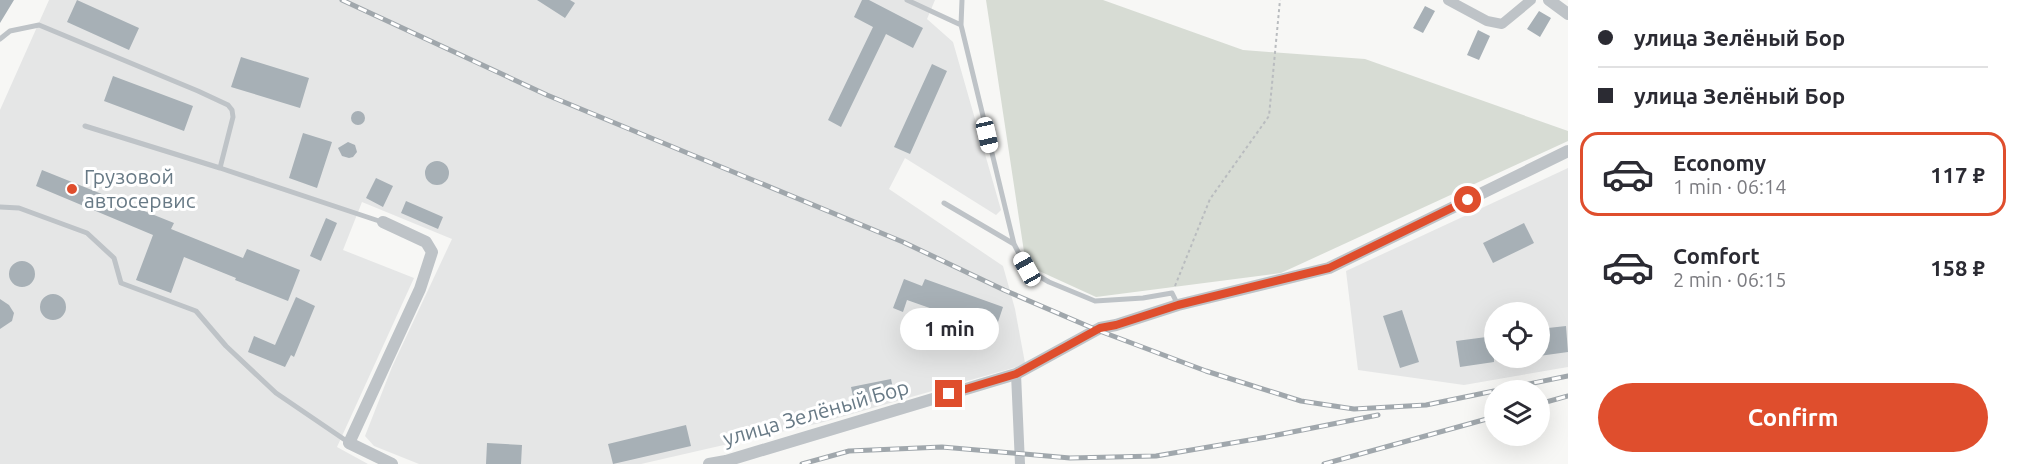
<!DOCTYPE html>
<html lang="en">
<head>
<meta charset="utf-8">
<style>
  :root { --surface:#fff; --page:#f7f7f7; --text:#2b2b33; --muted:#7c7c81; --line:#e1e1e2; --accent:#df4e2d }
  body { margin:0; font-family:Ubuntu,sans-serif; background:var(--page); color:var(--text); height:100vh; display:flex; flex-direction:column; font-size:22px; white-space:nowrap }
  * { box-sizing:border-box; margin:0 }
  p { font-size:20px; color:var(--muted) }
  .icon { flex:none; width:33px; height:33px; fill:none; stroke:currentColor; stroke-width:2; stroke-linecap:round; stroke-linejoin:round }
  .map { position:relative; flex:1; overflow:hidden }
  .panel { display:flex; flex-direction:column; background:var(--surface); width:450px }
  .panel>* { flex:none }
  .banner { display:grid; align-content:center; height:132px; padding:0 30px; background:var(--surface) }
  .fabs { position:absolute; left:1484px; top:302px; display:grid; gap:12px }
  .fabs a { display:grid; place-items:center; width:66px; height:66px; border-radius:50%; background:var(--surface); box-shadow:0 6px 24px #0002; font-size:30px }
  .end { position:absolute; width:27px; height:27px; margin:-14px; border:8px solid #df4e2d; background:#fff; box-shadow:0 0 0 3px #fff }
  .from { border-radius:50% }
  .bubble { position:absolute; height:42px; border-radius:21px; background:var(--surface); box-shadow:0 6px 24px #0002; font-size:20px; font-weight:700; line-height:42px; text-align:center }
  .car { position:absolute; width:18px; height:36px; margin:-18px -9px; border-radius:8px; box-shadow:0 0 4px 2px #0007; background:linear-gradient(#fff 24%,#345 0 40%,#fff 0 76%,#345 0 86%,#fff 0) }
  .banner b { display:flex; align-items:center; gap:21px; height:57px; font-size:22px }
  .banner b+b { border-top:2px solid var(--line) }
  .banner i { width:15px; height:15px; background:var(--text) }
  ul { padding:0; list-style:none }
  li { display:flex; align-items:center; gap:18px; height:84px; margin:0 12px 9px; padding:0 18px; border:3px solid transparent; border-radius:18px }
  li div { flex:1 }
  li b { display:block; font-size:22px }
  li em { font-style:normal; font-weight:700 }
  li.on { border-color:var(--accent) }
  li>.icon { width:54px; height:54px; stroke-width:1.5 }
  .cta { display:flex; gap:12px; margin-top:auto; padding:12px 30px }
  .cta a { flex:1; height:69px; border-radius:36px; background:var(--accent); color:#fff; font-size:24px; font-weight:700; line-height:69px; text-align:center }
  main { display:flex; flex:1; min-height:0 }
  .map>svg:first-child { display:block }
  .built { fill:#e5e6e6; fill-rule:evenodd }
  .green { fill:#d7dcd4 }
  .building { fill:#a7b0b6 }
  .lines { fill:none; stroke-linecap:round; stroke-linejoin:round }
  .path { stroke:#b9bcbf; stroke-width:2; stroke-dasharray:3 3; stroke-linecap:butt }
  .service { stroke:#bec3c7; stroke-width:5 }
  .minor { stroke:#bec3c7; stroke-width:10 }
  .tertiary { stroke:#bec3c7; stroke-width:12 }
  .rail-casing { stroke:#a0a7ac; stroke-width:5 }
  .rail { stroke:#fff; stroke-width:3; stroke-dasharray:9; stroke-linecap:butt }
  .route { stroke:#df4e2d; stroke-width:8 }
  .poi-dot { fill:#df4e2d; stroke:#fff; stroke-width:2 }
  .labels { text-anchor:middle; stroke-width:6; stroke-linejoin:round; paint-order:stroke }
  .poi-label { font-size:21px; fill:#677985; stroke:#fff; text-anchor:start }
  .street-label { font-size:21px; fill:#677985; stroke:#fff }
</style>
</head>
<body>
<main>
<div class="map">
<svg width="1568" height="464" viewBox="0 0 1568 464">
  <rect width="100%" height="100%" fill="#f7f7f5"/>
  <!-- built -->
  <path class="built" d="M49,0H935L927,19L953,42L1001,210L996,215L905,158L889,189L1003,266L1015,309L1025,363L1013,368L820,423L641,464H419L374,446L365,436L392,367L452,239L362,202L343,250L414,278L337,447L368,464H0V110Z
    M1568,168V367L1464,385L1358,370L1346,271ZM1494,312H1539V357H1494Z"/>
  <!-- green -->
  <path class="green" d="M986,0H1103L1243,50L1365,59L1568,131V141L1281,273L1096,297L1026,265Z"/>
  <!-- building -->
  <path class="building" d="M0,0H14L0,23Z
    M77,0L139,28L129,50L67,22Z
    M537,0H570L575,3L565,18Z
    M862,0H869L923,28L913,48L886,34L841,127L828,120L873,27L854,17Z
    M1425,6L1435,11L1423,33L1413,28Z
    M1539,11L1551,18L1540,37L1527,29Z
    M1478,30L1490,36L1479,60L1467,55Z
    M241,57L309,78L300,108L231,87Z
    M932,64L947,71L910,154L894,147Z
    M113,76L193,106L184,131L104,101Z
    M351 118a7 7 0 1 1 14 0a7 7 0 1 1-14 0Z
    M303,133L332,142L317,188L289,178Z
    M348,142L355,145L357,152L353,157L349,158L342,156L338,148Z
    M425 173a12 12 0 1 1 24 0a12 12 0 1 1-24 0Z
    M42,170L174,223L171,229L243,258L247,249L300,270L288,301L235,280L236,278L184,257L171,293L136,280L153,235L36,186Z
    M376,178L393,186L383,207L366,198Z
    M406,201L443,217L438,229L401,213Z
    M326,218L337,223L321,261L310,256Z
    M1524,223L1534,243L1493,263L1483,243Z
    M9 274a13 13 0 1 1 26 0a13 13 0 1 1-26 0Z
    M904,279L922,286L925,279L1003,307L995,331L907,300L903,312L893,308Z
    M40 307a13 13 0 1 1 26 0a13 13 0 1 1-26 0Z
    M296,297L315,306L294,357L291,355L285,367L248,352L254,336L275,345Z
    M0,299L9,305L14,313L12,321L0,329Z
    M1402,310L1419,362L1400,368L1383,316Z
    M1566,326L1568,352L1539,356V329Z
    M1494,336V362L1460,367L1456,341Z
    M891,379L895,397L855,405L851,387Z
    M686,425L691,446L613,464L608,444Z
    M487,443L522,445L521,464H486Z"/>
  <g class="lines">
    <!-- path -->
    <path class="path" d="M1175,286L1210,199L1269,116L1280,0"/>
    <!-- service -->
    <path class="service" d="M907,0L961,25
      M962,0L961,25L1014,244L1027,269L1049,282L1095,301L1143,298L1172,293L1178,305
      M0,39L10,31L39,25L198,91L228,105L232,110L233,117L220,168L382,222
      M85,126L220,168
      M944,203L1014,244
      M0,207L19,208L87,233L114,258L121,283L196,311L226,346L276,393L348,442"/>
    <!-- minor -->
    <path class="minor" d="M1448,0L1487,21L1502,24L1531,0
      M1016,374L1020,464"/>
    <!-- tertiary -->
    <path class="tertiary" d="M1549,0L1568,14
      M383,222L426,242L432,252L420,289L349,443L392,464
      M709,464L726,461L1016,374L1100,328L1116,325L1178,305L1329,268L1568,151"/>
    <defs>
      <path id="rail" d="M342,0L547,95L903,242L1004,290L1097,330L1206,371L1301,401L1354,409L1426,405L1494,391
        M1499,390L1568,376
        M1539,404L1568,396
        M802,464L849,451L942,447L1070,458L1156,456L1267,437L1378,415
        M1324,464L1494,417"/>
    </defs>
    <!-- rail casing -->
    <use href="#rail" class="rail-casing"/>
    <!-- rail -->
    <use href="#rail" class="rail"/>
  </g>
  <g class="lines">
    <!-- route -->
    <path class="route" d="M949,394L1016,374L1100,328L1116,325L1178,305L1329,268L1468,200"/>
  </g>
  <!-- markers -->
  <circle class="poi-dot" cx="72" cy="189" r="6"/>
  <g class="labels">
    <!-- poi labels -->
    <g class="poi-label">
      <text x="84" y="184">Грузовой<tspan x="84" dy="24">автосервис</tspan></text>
    </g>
    <!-- street labels -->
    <g class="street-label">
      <text transform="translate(816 413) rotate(-16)" y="7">улица Зелёный Бор</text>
    </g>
  </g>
</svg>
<div class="fabs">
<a><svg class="icon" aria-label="locate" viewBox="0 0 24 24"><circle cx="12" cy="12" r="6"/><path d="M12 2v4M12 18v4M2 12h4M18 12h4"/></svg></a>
<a><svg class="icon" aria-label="layers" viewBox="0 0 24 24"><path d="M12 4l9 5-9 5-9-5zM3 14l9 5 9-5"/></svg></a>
</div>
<i class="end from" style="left:1468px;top:200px"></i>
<i class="end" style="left:949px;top:394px"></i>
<div class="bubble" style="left:900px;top:308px;width:99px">1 min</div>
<i class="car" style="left:987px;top:135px;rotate:167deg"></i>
<i class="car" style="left:1027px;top:269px;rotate:331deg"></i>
</div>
<section class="panel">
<div class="banner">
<b><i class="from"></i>улица Зелёный Бор</b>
<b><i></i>улица Зелёный Бор</b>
</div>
<ul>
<li class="on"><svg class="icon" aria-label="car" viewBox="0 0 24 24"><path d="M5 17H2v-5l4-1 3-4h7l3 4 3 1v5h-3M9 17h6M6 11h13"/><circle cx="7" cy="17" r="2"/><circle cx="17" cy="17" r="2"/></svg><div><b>Economy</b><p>1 min · 06:14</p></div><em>117 ₽</em></li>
<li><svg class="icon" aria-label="car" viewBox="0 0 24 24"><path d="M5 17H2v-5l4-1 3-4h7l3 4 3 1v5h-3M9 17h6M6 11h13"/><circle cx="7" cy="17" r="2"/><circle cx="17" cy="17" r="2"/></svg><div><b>Comfort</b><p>2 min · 06:15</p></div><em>158 ₽</em></li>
</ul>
<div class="cta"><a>Confirm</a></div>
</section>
</main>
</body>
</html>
